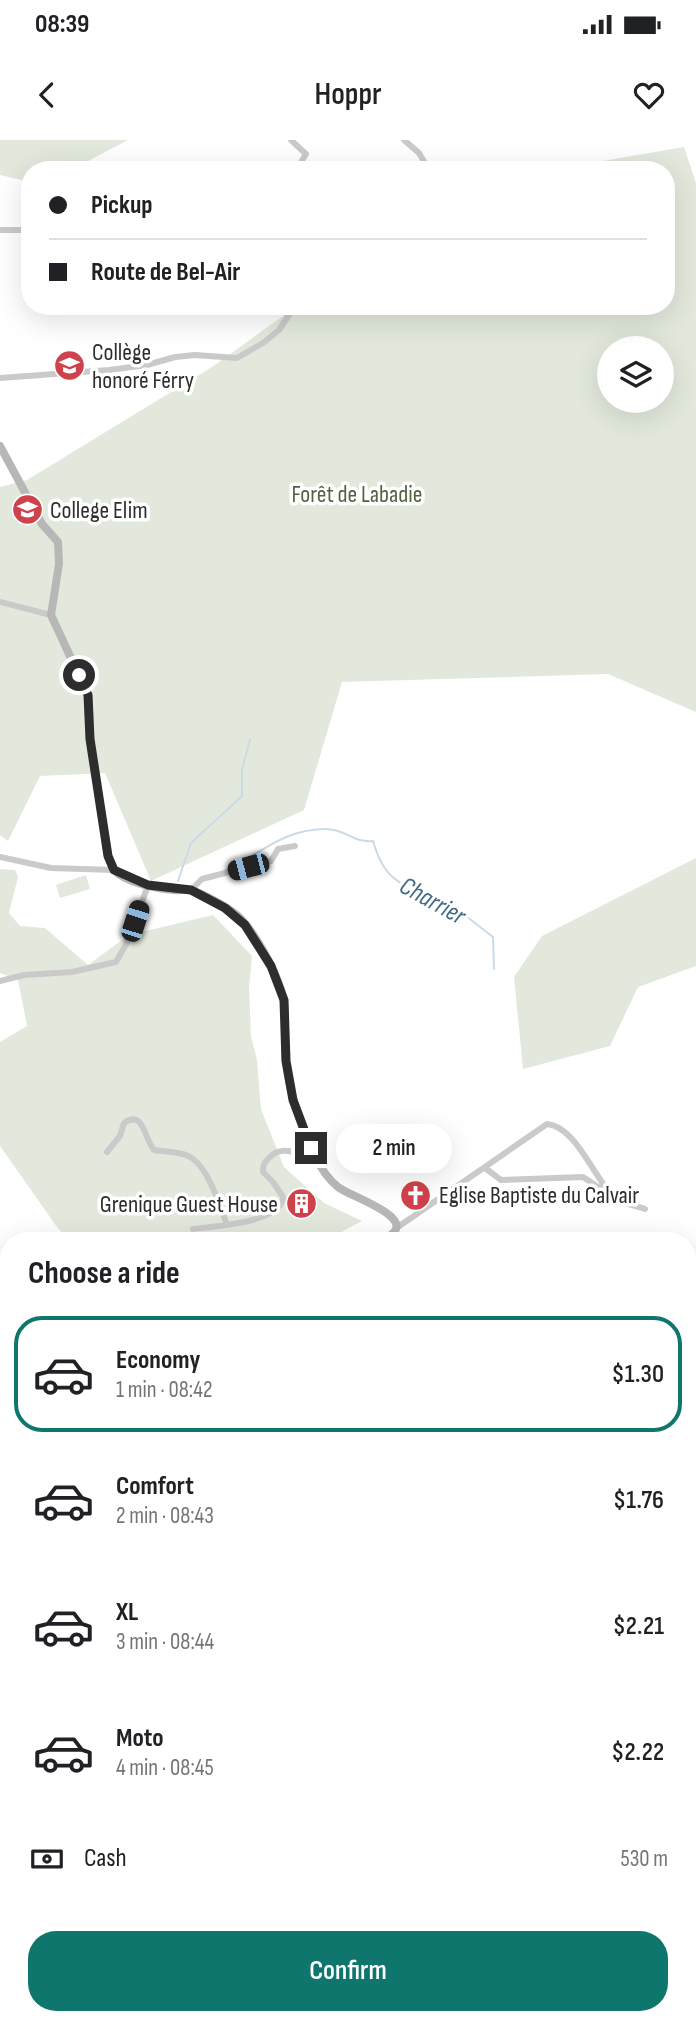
<!DOCTYPE html>
<html lang="en">
<head>
<meta charset="utf-8">
<style>
  :root { --surface:#fff; --page:#f6f6f6; --text:#202124; --muted:#757577; --line:#e0e0e0; --accent:#0f766e }
  body { margin:0; font-family:"Sofia Sans Condensed",sans-serif; background:var(--page); color:var(--text); height:100vh; display:flex; flex-direction:column; font-size:26px; white-space:nowrap }
  * { box-sizing:border-box; margin:0 }
  p { font-size:23px; color:var(--muted) }
  .icon { flex:none; width:38px; height:38px; fill:none; stroke:currentColor; stroke-width:2; stroke-linecap:round; stroke-linejoin:round }
  .map { position:relative; flex:1; overflow:hidden }
  .details { position:absolute; left:0px; top:1092px; width:696px; height:793px; display:flex; flex-direction:column; background:var(--surface); border-radius:28px 28px 0 0; box-shadow:0 7px 28px #0002 }
  .details>* { flex:none }
  .guide { position:absolute; left:21px; top:21px; width:654px; height:154px; border-radius:28px; box-shadow:0 7px 28px #0002; display:grid; align-content:center; height:154px; padding:0 28px; background:var(--surface) }
  .tools { position:absolute; left:597px; top:196px; display:grid; gap:14px }
  .tools a { display:grid; place-items:center; width:77px; height:77px; border-radius:50%; background:var(--surface); box-shadow:0 7px 28px #0002; font-size:35px }
  .end { position:absolute; width:32px; height:32px; margin:-16px; border:9px solid #2d2d2d; background:#fff; box-shadow:0 0 0 4px #fff }
  .from { border-radius:50% }
  .bubble { position:absolute; height:49px; border-radius:24px; background:var(--surface); box-shadow:0 7px 28px #0002; font-size:23px; font-weight:600; line-height:49px; text-align:center }
  .car { position:absolute; width:21px; height:42px; margin:-21px -10px; border-radius:9px; box-shadow:0 0 5px 2px #0007; background:linear-gradient(#222 24%,#8ab4d8 0 40%,#222 0 76%,#8ab4d8 0 86%,#222 0) }
  .guide b { display:flex; align-items:center; gap:24px; height:66px; font-size:26px }
  .guide b+b { border-top:2px solid var(--line) }
  .guide i { width:18px; height:18px; background:var(--text) }
  ul { padding:0; list-style:none }
  li { display:flex; align-items:center; gap:21px; height:116px; margin:0 14px 10px; padding:0 14px; border:4px solid transparent; border-radius:28px }
  li div { flex:1 }
  li b { display:block; font-size:26px }
  li em { font-style:normal; font-weight:600 }
  li.on { border-color:var(--accent) }
  li>.icon { width:63px; height:63px; stroke-width:1.5 }
  h2 { padding:0 28px; font-size:32px; line-height:84px }
  .pay { display:flex; align-items:center; gap:18px; height:77px; padding:0 28px; font-size:26px }
  .pay p { margin-inline-start:auto }
  .button { display:flex; gap:14px; margin-top:auto; padding:14px 28px }
  .button a { flex:1; height:80px; border-radius:28px; background:var(--accent); color:#fff; font-size:28px; font-weight:600; line-height:80px; text-align:center }
  .status { display:flex; justify-content:space-between; align-items:center; height:49px; padding:0 35px; background:var(--surface); direction:ltr }
  .status svg { height:19px; fill:currentColor }
  header { display:flex; justify-content:space-between; align-items:center; height:91px; padding:0 28px; background:var(--surface); font-size:32px; font-weight:600 }
  .map>svg:first-child { display:block }
  .green { fill:#e2e9dc; fill-rule:evenodd }
  .lines { fill:none; stroke-linecap:round; stroke-linejoin:round }
  .stream { stroke:#cadbe7; stroke-width:2 }
  .street { stroke:#cacaca; stroke-width:6 }
  .secondary { stroke:#b7b7b7; stroke-width:8 }
  .route { stroke:#2d2d2d; stroke-width:9 }
  .labels { text-anchor:middle; stroke-width:7; stroke-linejoin:round; paint-order:stroke }
  .poi-label { font-size:24px; fill:#2d2d2d; stroke:#fff; text-anchor:start }
  .park-label { font-size:24px; fill:#50633f; stroke:#fff }
  .water-label { font-size:26px; font-style:italic; fill:#446b85; stroke:#fff }
</style>
</head>
<body>
<div class="status"><b>08:39</b><svg viewBox="0 0 49 12"><path d="M0 12V9h3v3zM5 12V6h3v6zM10 12V3h3v9zM15 12V0h3v12zM26 1h20v11H26zM47 4h2v5h-2z"/></svg></div>
<header><svg class="icon" aria-label="back" viewBox="0 0 24 24"><path d="M15 5l-7 7 7 7"/></svg>Hoppr<svg class="icon" aria-label="heart" viewBox="0 0 24 24"><path d="M12 20l-8-8c-3-5 5-10 8-4 3-6 11-1 8 4z"/></svg></header>
<div class="map">
<svg width="696" height="1884" viewBox="0 0 696 1884">
  <rect width="100%" height="100%" fill="#fff"/>
  <!-- green -->
  <path class="green" d="M0,0H128L71,30H30V42L0,35Z
    M684,7L696,43V572L608,534L342,542L304,670L151,741L105,633L40,636L8,701L0,695V347L27,340L212,227L297,166H667V30H550ZM609,208H662V261H609Z
    M696,718V826L638,847L610,906L523,929L514,837L542,796Z
    M0,729L15,730L18,737L9,773L20,786L45,788L88,825L129,795L213,775L252,816L249,848L251,896L257,920L261,969L284,1027L324,1063L362,1081L324,1101H70L57,1087L0,1006V902L27,886L18,840L0,833Z
    M86,735L90,749L60,758L56,745Z
    M688,1238L696,1243V1427L688,1425Z
    M0,1397L9,1405V1470L0,1480Z
    M696,1677V1837L688,1836V1678Z
    M340,1876H401L398,1884H339Z
    M608,1876H663L658,1884H611Z"/>
  <g class="lines">
    <!-- stream -->
    <path class="stream" d="M226,730C262,713 283,689 326,689C346,689 352,703 373,701C388,752 409,742 448,764C464,773 478,786 493,797L494,829
      M178,741L191,703L242,656V630L250,599
      M0,1217L9,1213
      M688,1267L696,1273
      M0,1578L9,1570"/>
    <!-- street -->
    <path class="street" d="M404,0L419,13L429,30
      M257,30L300,24L306,14L291,0
      M0,90H30
      M0,238L109,230L147,225L175,217L195,215L237,218L263,203L279,190L295,166
      M0,462L51,475
      M0,717L51,728L114,730
      M191,750L202,739L271,721L278,709L295,706
      M0,841L24,835L72,832L116,822L129,799L148,745
      M107,1012L120,996L124,983C144,969 144,999 154,1010C164,1012 176,1011 186,1015C207,1022 220,1066 227,1085
      M485,1028L501,1040L583,1037L615,1058
      M193,1089C214,1086 282,1083 283,1057L273,1042L263,1032C263,1025 264,1022 270,1017C284,1003 302,1016 318,1022
      M395,1089L547,984C578,987 596,1045 618,1060C626,1064 636,1066 645,1069
      M0,1604L9,1599
      M0,1812L9,1805
      M0,1822L9,1833
      M43,1876L49,1884
      M180,1876L187,1884
      M71,1884L81,1876
      M157,1884L167,1876
      M680,1884L696,1882"/>
    <!-- secondary -->
    <path class="secondary" d="M0,306L42,384L58,402L59,424L51,475L88,555L90,599L108,716C110,720 111,727 114,730C125,743 158,749 174,750C179,751 185,749 190,750C202,753 227,767 237,775C255,791 281,839 284,863C286,883 284,902 286,922C290,955 301,988 316,1018C321,1028 329,1040 338,1047C349,1057 432,1081 379,1101
      M0,1522L9,1513
      M0,1738L9,1749
      M109,1876L116,1884"/>
  </g>
  <g class="lines">
    <!-- route -->
    <path class="route" d="M79,535L88,555L90,599L108,716L114,730L148,745L191,750L225,768L245,785L271,826L284,860L286,921L293,960L311,1008"/>
  </g>
  <!-- icons -->
  <defs>
    <symbol id="school-disc" viewBox="-11 -11 22 22"><circle r="9.5" fill="#d0424b" stroke="#fff"/><path d="M0-5L7-2L0 1L-7-2ZM-4 1L0 2.5L4 1V4Q0 6-4 4Z" fill="#fff"/></symbol>
    <symbol id="university-disc" viewBox="-11 -11 22 22"><circle r="9.5" fill="#d0424b" stroke="#fff"/><path d="M0-5L7-2L0 1L-7-2ZM-4 1L0 2.5L4 1V4Q0 6-4 4Z" fill="#fff"/></symbol>
    <symbol id="church-disc" viewBox="-11 -11 22 22"><circle r="9.5" fill="#d0424b" stroke="#fff"/><path d="M-1.2-6h2.4v3.5h3.3v2.4h-3.3V6h-2.4V-.1h-3.3v-2.4h3.3Z" fill="#fff"/></symbol>
    <symbol id="building-disc" viewBox="-11 -11 22 22"><circle r="9.5" fill="#d0424b" stroke="#fff"/><path d="M-4-6H4V6H1V3H-1V6H-4ZM-2.5-4.3h1.7v1.8h-1.7ZM.8-4.3h1.7v1.8H.8ZM-2.5-1h1.7V.8h-1.7ZM.8-1h1.7V.8H.8Z" fill="#fff"/></symbol>
  </defs>
  <g fill-rule="evenodd">
    <use href="#school-disc" x="52" y="208" width="35" height="35"/>
    <use href="#university-disc" x="10" y="352" width="35" height="35"/>
    <use href="#church-disc" x="398" y="1038" width="35" height="35"/>
    <use href="#building-disc" x="284" y="1046" width="35" height="35"/>
  </g>
  <g class="labels">
    <!-- poi labels -->
    <g class="poi-label">
      <text x="92" y="220">Collège<tspan x="92" dy="28">honoré Férry</tspan></text>
      <text x="50" y="378">College Elim</text>
      <text x="439" y="1063">Eglise Baptiste du Calvair</text>
      <text x="278" y="1072" text-anchor="end">Grenique Guest House</text>
    </g>
    <!-- park labels -->
    <g class="park-label">
      <text x="357" y="362">Forêt de Labadie</text>
    </g>
    <!-- water labels -->
    <g class="water-label">
      <text transform="translate(433 760) rotate(29)" y="9">Charrier</text>
    </g>
  </g>
</svg>
<div class="tools">
<a><svg class="icon" aria-label="layers" viewBox="0 0 24 24"><path d="M12 4l9 5-9 5-9-5zM3 14l9 5 9-5"/></svg></a>
</div>
<i class="end from" style="left:79px;top:535px"></i>
<i class="end" style="left:311px;top:1008px"></i>
<div class="bubble" style="left:336px;top:984px;width:116px">2 min</div>
<i class="car" style="left:248px;top:727px;rotate:255deg"></i>
<i class="car" style="left:135px;top:781px;rotate:18deg"></i>
<div class="guide">
<b><i class="from"></i>Pickup</b>
<b><i></i>Route de Bel-Air</b>
</div>
<section class="details">
<h2>Choose a ride</h2>
<ul>
<li class="on"><svg class="icon" aria-label="car" viewBox="0 0 24 24"><path d="M5 17H2v-5l4-1 3-4h7l3 4 3 1v5h-3M9 17h6M6 11h13"/><circle cx="7" cy="17" r="2"/><circle cx="17" cy="17" r="2"/></svg><div><b>Economy</b><p>1 min · 08:42</p></div><em>$1.30</em></li>
<li><svg class="icon" aria-label="car" viewBox="0 0 24 24"><path d="M5 17H2v-5l4-1 3-4h7l3 4 3 1v5h-3M9 17h6M6 11h13"/><circle cx="7" cy="17" r="2"/><circle cx="17" cy="17" r="2"/></svg><div><b>Comfort</b><p>2 min · 08:43</p></div><em>$1.76</em></li>
<li><svg class="icon" aria-label="car" viewBox="0 0 24 24"><path d="M5 17H2v-5l4-1 3-4h7l3 4 3 1v5h-3M9 17h6M6 11h13"/><circle cx="7" cy="17" r="2"/><circle cx="17" cy="17" r="2"/></svg><div><b>XL</b><p>3 min · 08:44</p></div><em>$2.21</em></li>
<li><svg class="icon" aria-label="car" viewBox="0 0 24 24"><path d="M5 17H2v-5l4-1 3-4h7l3 4 3 1v5h-3M9 17h6M6 11h13"/><circle cx="7" cy="17" r="2"/><circle cx="17" cy="17" r="2"/></svg><div><b>Moto</b><p>4 min · 08:45</p></div><em>$2.22</em></li>
</ul>
<div class="pay"><svg class="icon" aria-label="cash" viewBox="0 0 24 24"><path d="M3 7h18v10H3z"/><circle cx="12" cy="12" r="2"/></svg>Cash<p>530 m</p></div>
<div class="button"><a>Confirm</a></div>
</section>
</div>
</body>
</html>
